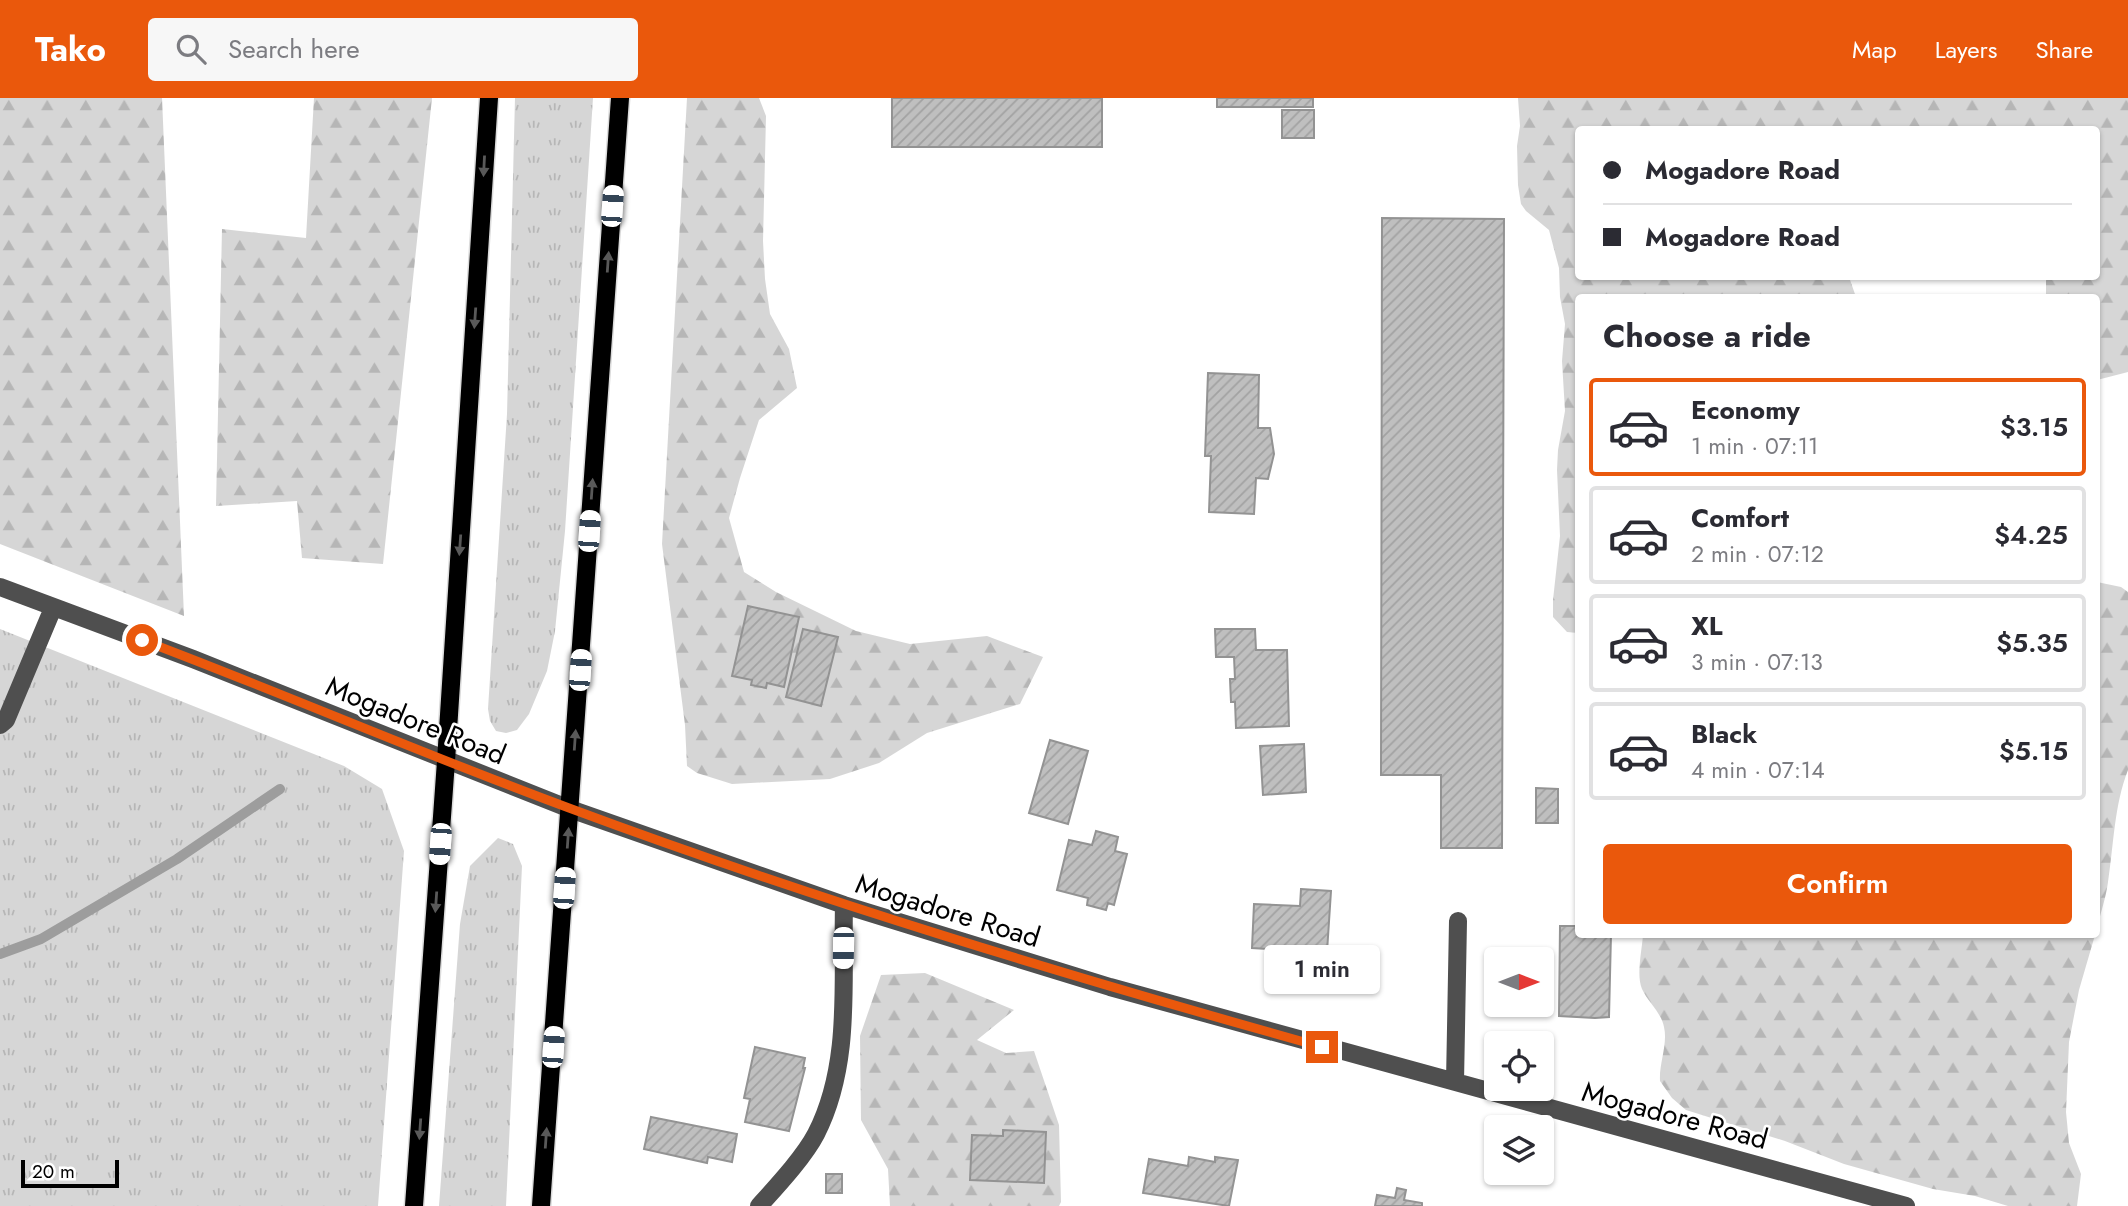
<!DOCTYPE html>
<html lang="en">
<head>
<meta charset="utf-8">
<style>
  :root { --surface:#fff; --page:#f7f7f7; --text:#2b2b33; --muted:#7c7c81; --line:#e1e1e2; --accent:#ea580c }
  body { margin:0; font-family:Jost,sans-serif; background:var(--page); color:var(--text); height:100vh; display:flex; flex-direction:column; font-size:26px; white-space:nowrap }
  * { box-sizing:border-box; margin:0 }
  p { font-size:23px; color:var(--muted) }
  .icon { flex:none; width:38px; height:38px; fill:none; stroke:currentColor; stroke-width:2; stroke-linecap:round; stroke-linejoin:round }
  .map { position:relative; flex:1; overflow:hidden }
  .sheet { position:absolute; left:1575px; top:196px; width:525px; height:644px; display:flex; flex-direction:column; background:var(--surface); border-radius:7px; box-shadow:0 2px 5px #0004 }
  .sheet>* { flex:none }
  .top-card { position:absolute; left:1575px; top:28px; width:525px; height:154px; border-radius:7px; box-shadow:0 2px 5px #0004; display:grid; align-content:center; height:154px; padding:0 28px; background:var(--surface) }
  .needle { width:46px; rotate:90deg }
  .fabs { position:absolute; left:1484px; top:849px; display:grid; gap:14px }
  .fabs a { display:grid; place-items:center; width:70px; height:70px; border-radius:7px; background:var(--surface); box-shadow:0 2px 5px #0004; font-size:35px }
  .scale { position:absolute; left:21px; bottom:18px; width:98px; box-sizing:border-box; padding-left:7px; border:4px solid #000; border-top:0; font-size:19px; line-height:24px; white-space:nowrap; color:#000; -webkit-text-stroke:5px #fff; paint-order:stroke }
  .end { position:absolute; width:32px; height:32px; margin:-16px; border:9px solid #ea580c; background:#fff; box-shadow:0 0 0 4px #fff }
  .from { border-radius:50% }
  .bubble { position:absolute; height:49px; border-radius:7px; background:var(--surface); box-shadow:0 2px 5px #0004; font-size:23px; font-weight:600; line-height:49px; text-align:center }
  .car { position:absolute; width:21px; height:42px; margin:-21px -10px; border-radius:9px; box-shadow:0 0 5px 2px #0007; background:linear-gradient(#fff 24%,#345 0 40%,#fff 0 76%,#345 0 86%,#fff 0) }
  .top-card b { display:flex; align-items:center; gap:24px; height:66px; font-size:26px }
  .top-card b+b { border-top:2px solid var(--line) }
  .top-card i { width:18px; height:18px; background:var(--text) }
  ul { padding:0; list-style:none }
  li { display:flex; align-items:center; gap:21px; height:98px; margin:0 14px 10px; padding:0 14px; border:4px solid var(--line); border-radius:7px }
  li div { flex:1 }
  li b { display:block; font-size:26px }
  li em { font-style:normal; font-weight:600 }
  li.current { border-color:var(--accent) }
  li>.icon { width:63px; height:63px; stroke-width:1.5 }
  h2 { padding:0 28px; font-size:32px; line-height:84px }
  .cta { display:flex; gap:14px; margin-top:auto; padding:14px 28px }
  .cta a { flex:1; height:80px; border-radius:7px; background:var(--accent); color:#fff; font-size:28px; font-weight:600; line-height:80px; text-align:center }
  header { display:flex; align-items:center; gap:42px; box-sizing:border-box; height:98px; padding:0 35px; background:var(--accent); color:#fff }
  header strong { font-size:33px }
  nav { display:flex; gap:38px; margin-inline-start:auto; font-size:24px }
  .search { width:490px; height:63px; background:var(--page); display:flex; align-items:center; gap:18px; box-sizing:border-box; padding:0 24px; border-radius:7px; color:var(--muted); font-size:26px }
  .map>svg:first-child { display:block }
  .grass { fill:url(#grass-tufts) }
  .forest { fill:url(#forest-firs) }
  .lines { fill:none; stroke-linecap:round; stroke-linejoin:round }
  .stream { stroke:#9d9d9d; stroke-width:10 }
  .building { fill:url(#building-hatch); stroke:#939393; stroke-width:2 }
  .major-casing { stroke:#dbdbdb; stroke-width:21 }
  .minor { stroke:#4f4f4f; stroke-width:18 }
  .major { stroke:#000; stroke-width:18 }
  .oneway { fill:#595959 }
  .route { stroke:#ea580c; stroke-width:9 }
  .labels { text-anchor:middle; stroke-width:5; stroke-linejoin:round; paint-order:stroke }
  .street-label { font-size:28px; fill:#000; stroke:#fff }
</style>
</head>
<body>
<header>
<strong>Tako</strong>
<div class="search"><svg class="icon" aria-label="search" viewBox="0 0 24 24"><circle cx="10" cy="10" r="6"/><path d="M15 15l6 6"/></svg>Search here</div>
<nav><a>Map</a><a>Layers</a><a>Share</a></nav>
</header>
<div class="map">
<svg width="2128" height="1108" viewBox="0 0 2128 1108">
  <defs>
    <pattern id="grass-tufts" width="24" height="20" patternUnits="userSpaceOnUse" patternTransform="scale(1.75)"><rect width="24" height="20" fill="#d6d6d6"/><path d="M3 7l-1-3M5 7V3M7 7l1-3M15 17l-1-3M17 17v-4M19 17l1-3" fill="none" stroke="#b6b6b6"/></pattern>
    <pattern id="forest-firs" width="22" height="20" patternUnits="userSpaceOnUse" patternTransform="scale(1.75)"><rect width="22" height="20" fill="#d6d6d6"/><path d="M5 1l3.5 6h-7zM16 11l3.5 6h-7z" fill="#b6b6b6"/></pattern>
    <pattern id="building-hatch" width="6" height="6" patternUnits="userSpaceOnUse" patternTransform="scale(1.75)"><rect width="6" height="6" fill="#bfbfbf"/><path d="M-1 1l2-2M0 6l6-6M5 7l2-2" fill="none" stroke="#a2a2a2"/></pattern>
  </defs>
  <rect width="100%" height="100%" fill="#fff"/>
  <!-- grass -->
  <path class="grass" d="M515,0H593L565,433L555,533L547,573L529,616L517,632L506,635L496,633L490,623L488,611L507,316Z
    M0,531L344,668L382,691L404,753L378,1108H0Z
    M498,740L513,746L522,768L506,1108H439L460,826L470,768Z"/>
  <!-- forest -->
  <path class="forest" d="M0,0H162L184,518L0,446Z
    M314,0H432L383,466L302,460L297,403L216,408L222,131L306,140Z
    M687,0H759L766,18L763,143L765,181L770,216L789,251L797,290L759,322L740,380L729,420L744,474L776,494L856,533L910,546L987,538L1043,559L1020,606L927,635L879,665L830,681L732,686L697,675L687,668L685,627L662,446Z
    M1518,0H2128V274L2097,282L2096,200L2046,199V179L2096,178V32H1578V178L1849,179L1856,199L1578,200V535L1567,534L1553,519V502L1560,438L1557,372L1558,352L1565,313L1562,263L1565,226L1560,199L1559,170L1549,132L1526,113L1521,106L1518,87L1517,48L1520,28Z
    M2097,484L2121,489L2128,494V672C2114,708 2114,745 2108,784C2106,800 2100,816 2097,831Z
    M1643,837H2095L2079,892L2069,944L2066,1014L2069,1045L2081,1076L2077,1108H2008L1975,1098L1933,1091L1844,1066L1785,1043L1686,1012L1672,1000L1660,983C1659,965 1668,946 1664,929C1661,914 1648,904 1642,891C1636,877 1642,852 1643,837Z
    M925,875L1014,912L977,942L1006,955L1034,953L1059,1027L1061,1104L1059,1108H890L888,1071L861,1022L860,938L881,877Z"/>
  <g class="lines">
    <!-- stream -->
    <path class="stream" d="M0,856L41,841L177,761L280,691"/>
  </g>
  <!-- building -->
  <path class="building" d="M892,0H1102V49H892Z
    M1217,0H1313V9H1217Z
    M1282,12H1314V40H1282Z
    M1382,120L1504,121L1502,750H1441V677H1381Z
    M1208,275L1259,277L1258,330H1270L1274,356L1268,381L1256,380L1254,416L1209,414L1211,358H1205Z
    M748,508L799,519L784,589L767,585L766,590L751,587L752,582L732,578Z
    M803,531L838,539L821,608L786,599Z
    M1215,531H1255L1256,552H1287L1289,628L1236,630L1235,604H1231L1230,581H1235L1234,559H1216Z
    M1050,642L1088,653L1068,726L1029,715Z
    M1304,646L1306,694L1263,697L1260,648Z
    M1536,690L1558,691V725H1536Z
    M1096,733L1118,739L1115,753L1127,756L1114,807L1108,805L1106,812L1087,807L1088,800L1057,792L1069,742L1092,747Z
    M1301,791L1331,793L1327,854L1313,853L1312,868L1284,866L1286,852L1252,850L1254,806L1300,808Z
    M1560,828H1578V836H1611L1609,919L1595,920L1559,918Z
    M755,949L805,960L803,970H805L789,1033L745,1024L750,1001L744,1000Z
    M651,1019L737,1036L732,1064L708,1059L707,1065L644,1051Z
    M1003,1032L1046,1034L1044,1085L970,1082L972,1037L1003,1038Z
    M1189,1059L1215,1064V1059L1238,1062L1229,1108L1143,1095L1149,1061L1188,1068Z
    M826,1076H842V1095H826Z
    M1397,1090L1406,1092L1404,1102L1422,1105V1108H1375L1377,1097L1395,1100Z"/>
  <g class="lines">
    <defs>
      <path id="major" d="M414,1108L446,663L489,0
        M541,1108L620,0"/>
    </defs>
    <!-- major casing -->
    <use href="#major" class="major-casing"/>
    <!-- minor -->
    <path class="minor" d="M0,489L193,561L570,711L844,807L1110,889L1906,1108
      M0,627L6,622L53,510
      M1455,984L1458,823
      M759,1108C777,1088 804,1059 816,1036C852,966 842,882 844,807"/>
    <!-- major -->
    <use href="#major" class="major"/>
  </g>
  <!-- one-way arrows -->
  <defs><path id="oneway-solid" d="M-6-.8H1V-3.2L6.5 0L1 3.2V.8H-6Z" transform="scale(1.75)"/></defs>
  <g class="oneway">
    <use href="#oneway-solid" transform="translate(484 68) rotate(93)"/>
    <use href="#oneway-solid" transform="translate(608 164) rotate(-86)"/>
    <use href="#oneway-solid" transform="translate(475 220) rotate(94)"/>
    <use href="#oneway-solid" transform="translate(592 391) rotate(-86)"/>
    <use href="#oneway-solid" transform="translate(460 447) rotate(94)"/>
    <use href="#oneway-solid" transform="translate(575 642) rotate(-86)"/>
    <use href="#oneway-solid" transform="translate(568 740) rotate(-86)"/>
    <use href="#oneway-solid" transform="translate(436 804) rotate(94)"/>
    <use href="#oneway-solid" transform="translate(420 1031) rotate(94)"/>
    <use href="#oneway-solid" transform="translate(546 1040) rotate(-86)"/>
  </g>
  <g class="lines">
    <!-- route -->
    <path class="route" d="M142,542C285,596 425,657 569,710C816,802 1068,878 1322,949"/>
  </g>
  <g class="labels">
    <!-- street labels -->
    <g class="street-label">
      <text transform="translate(416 622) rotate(22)" y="10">Mogadore Road</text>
      <text transform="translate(948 812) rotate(17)" y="10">Mogadore Road</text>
      <text transform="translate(1675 1017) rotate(15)" y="10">Mogadore Road</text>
    </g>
  </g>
</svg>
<div class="fabs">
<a><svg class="needle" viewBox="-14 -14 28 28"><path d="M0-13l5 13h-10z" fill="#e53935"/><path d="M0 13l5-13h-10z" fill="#7c7c81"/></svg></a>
<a><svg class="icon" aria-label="locate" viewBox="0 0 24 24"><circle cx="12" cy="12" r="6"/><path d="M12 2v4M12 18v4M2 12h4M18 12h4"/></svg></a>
<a><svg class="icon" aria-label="layers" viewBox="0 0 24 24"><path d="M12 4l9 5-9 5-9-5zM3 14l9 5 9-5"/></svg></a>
</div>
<div class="scale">20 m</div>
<i class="end from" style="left:142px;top:542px"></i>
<i class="end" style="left:1322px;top:949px"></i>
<div class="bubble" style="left:1264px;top:847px;width:116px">1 min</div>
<i class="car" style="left:612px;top:108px;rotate:4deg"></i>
<i class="car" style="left:589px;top:433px;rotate:4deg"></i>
<i class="car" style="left:580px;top:572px;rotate:4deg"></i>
<i class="car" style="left:440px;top:746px;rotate:184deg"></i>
<i class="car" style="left:564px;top:790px;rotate:4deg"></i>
<i class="car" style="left:843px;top:850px;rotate:181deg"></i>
<i class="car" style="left:553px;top:949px;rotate:4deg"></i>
<div class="top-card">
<b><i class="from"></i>Mogadore Road</b>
<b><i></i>Mogadore Road</b>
</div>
<section class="sheet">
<h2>Choose a ride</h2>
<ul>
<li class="current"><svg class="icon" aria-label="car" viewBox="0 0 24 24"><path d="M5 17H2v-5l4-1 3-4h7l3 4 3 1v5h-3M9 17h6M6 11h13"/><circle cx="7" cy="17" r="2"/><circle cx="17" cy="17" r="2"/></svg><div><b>Economy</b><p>1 min · 07:11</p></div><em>$3.15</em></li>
<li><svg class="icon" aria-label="car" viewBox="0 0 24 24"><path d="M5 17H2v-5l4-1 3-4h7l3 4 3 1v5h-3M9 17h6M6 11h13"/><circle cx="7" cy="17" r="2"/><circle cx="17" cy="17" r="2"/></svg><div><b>Comfort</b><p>2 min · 07:12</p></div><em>$4.25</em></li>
<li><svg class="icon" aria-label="car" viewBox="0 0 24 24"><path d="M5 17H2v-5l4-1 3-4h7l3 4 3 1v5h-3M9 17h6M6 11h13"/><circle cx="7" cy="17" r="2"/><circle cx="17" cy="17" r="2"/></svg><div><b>XL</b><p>3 min · 07:13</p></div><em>$5.35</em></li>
<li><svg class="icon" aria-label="car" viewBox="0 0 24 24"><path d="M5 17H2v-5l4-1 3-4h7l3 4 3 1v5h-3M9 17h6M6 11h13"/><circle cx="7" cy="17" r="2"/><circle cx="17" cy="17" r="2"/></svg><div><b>Black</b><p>4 min · 07:14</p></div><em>$5.15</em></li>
</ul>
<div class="cta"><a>Confirm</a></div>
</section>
</div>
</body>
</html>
